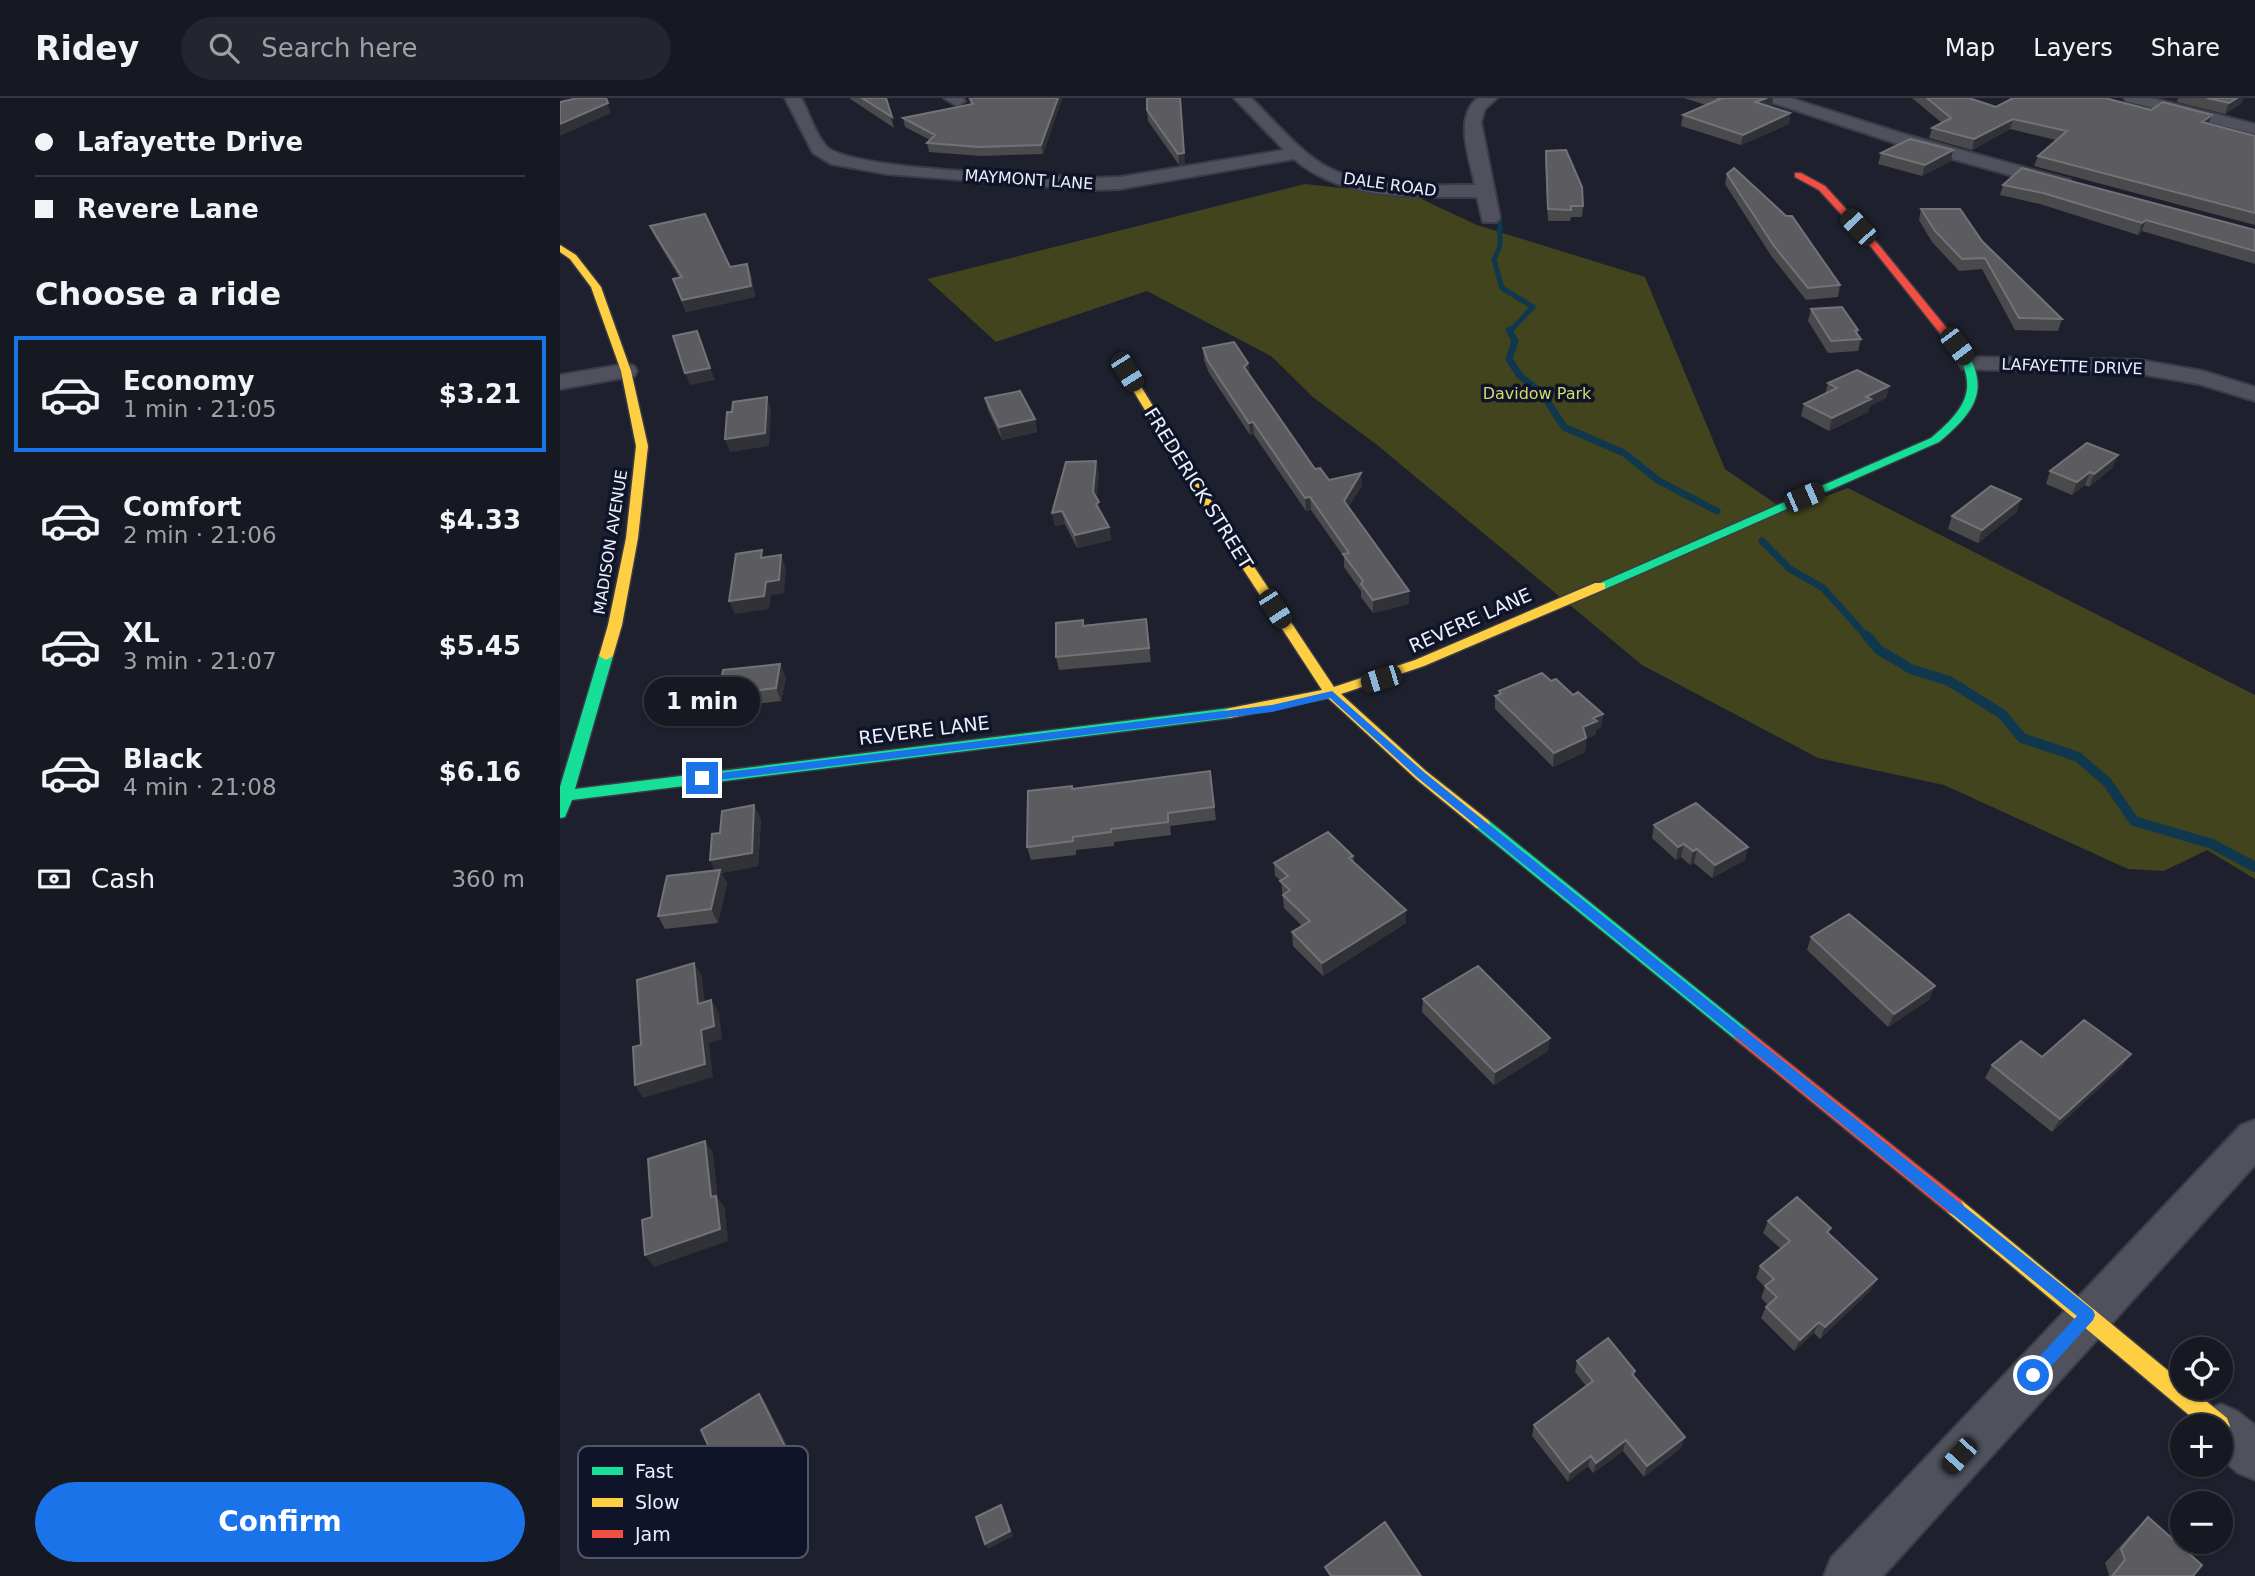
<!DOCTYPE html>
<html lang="en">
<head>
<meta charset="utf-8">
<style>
  :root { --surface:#161922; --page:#23262f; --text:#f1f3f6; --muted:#9ea0a5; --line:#353840; --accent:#1a73e8 }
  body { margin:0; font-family:"DejaVu Sans",sans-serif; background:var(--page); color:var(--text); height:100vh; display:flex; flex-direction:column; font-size:26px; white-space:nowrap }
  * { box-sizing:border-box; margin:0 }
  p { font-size:23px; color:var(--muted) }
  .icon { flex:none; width:38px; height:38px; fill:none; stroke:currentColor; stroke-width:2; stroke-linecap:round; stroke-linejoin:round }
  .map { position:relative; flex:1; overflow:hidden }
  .panel { display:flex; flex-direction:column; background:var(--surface); width:560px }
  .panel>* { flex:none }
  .banner { display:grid; align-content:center; height:154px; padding:0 35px; background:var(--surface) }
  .tools { position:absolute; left:1610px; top:1239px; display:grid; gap:14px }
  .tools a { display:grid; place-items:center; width:63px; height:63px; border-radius:50%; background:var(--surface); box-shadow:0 2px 5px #0004,0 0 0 2px var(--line); font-size:35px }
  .end { position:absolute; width:32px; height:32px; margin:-16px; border:9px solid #1a73e8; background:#fff; box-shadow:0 0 0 4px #fff }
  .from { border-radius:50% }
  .bubble { position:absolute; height:49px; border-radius:24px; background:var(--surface); box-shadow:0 2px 5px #0004,0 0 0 2px var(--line); font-size:23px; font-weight:600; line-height:49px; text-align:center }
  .car { position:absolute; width:21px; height:42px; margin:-21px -10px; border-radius:9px; box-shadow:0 0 5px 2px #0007; background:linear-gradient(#222 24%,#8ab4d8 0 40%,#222 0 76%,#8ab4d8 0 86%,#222 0) }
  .banner b { display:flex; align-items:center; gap:24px; height:66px; font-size:26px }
  .banner b+b { border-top:2px solid var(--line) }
  .banner i { width:18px; height:18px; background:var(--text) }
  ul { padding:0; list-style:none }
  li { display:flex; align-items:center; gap:21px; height:116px; margin:0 14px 10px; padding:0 21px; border:4px solid transparent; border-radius:0px }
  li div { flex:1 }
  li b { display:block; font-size:26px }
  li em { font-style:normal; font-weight:600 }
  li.current { border-color:var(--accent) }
  li>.icon { width:63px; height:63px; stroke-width:1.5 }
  h2 { padding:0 35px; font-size:32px; line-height:84px }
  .pay { display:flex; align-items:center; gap:18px; height:77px; padding:0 35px; font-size:26px }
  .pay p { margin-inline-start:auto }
  .action { display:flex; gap:14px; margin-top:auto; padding:14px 35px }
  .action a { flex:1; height:80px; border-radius:42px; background:var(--accent); color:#fff; font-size:28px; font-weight:600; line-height:80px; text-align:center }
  header { display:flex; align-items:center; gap:42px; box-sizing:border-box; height:98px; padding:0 35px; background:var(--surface); border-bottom:2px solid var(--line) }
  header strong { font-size:33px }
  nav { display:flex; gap:38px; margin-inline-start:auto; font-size:24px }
  .search { width:490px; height:63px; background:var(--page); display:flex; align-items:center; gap:18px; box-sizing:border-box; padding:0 24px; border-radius:38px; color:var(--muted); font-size:26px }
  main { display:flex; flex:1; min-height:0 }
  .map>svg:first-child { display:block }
  .green { fill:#41441d }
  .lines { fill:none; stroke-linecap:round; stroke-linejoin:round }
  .stream-far2 { stroke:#0f384f; stroke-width:5 }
  .stream-far1 { stroke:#0f384f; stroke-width:7 }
  .stream { stroke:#0f384f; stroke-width:10 }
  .street-casing { stroke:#3b3c47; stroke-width:4 }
  .fast-casing { stroke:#3b3c47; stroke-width:3 }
  .slow-casing { stroke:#3b3c47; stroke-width:3 }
  .jam-casing { stroke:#3b3c47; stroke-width:3 }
  .street { fill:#4f525c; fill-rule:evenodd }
  .fast { fill:#16e098; fill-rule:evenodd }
  .slow { fill:#ffcf43; fill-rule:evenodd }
  .jam { fill:#f24e42; fill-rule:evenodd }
  .wall { fill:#4a4a4c }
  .shaded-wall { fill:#313238 }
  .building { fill:#5c5b5f; stroke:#727378; stroke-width:2 }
  .route { fill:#1a73e8 }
  .labels { text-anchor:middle; stroke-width:7; stroke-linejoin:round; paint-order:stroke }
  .far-street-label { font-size:16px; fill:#ecf0fc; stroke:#0f1429 }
  .far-park-label { font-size:16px; fill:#d5db6b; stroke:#0f1429 }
  .street-label { font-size:19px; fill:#ecf0fc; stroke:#0f1429 }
  .key { fill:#0f1429; stroke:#515668; stroke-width:2 }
  .key-label { font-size:19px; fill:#ecf0fc }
</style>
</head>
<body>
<header>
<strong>Ridey</strong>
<div class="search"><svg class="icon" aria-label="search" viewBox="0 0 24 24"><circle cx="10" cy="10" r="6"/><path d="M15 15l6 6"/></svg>Search here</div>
<nav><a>Map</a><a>Layers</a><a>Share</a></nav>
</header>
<main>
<section class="panel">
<div class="banner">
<b><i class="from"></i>Lafayette Drive</b>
<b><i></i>Revere Lane</b>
</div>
<h2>Choose a ride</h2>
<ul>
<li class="current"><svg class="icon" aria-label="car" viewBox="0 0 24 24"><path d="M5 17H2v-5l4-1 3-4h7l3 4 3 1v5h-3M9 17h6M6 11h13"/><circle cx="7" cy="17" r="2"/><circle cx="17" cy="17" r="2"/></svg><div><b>Economy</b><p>1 min · 21:05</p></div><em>$3.21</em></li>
<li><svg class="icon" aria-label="car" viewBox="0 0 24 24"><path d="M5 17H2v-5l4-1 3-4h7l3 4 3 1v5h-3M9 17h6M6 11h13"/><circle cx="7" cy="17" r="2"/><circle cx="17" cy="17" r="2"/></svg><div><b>Comfort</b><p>2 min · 21:06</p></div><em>$4.33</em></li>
<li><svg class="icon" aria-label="car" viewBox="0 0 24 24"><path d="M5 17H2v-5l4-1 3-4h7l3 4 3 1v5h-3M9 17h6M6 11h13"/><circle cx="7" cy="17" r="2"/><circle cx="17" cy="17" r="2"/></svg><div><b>XL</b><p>3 min · 21:07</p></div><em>$5.45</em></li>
<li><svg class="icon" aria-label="car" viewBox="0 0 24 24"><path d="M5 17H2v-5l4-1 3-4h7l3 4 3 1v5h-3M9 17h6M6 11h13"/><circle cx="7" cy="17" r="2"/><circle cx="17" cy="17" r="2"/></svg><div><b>Black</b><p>4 min · 21:08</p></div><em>$6.16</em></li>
</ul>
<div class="pay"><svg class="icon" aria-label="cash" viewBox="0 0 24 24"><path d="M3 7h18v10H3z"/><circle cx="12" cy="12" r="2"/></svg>Cash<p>360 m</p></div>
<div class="action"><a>Confirm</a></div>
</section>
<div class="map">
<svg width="1695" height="1478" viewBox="0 0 1695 1478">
  <rect width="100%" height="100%" fill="#1e212d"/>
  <!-- green -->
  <path class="green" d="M745,86L855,98L917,127L1085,179L1165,371L1226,413L1288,390L1695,597V781L1647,752L1604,773L1568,771L1384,687L1258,660L1082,567L816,346L754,300L711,258L587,193L436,244L367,181Z"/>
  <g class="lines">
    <!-- stream-far2 -->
    <path class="stream-far2" d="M940,124V148L934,162L942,190L973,209L950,233"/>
    <!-- stream-far1 -->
    <path class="stream-far1" d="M949,232L955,243L949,261L960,278L982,295L1004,329L1064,355L1099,383L1157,413
      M1202,443L1230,471L1263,490L1308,540"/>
    <!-- stream -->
    <path class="stream" d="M1307,538L1319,552L1351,571L1389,583L1442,616L1462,640L1518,659L1547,684L1574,723L1652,746L1695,769"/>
    <defs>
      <path id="street" d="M225,0H241C249,14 255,36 266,48C289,73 488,77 531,80L560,79L724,52L674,0H691C714,22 735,49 762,66C801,91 869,87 915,87C910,61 893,19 918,0H937L925,11L921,24L940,120L937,124H923L917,99C856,99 782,103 734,61L560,91L531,92L327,76L271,66L253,55Z
        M384,0H403L405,3L397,8Z
        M1205,0H1230L1347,37L1510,82L1512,86L1503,92L1496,90L1335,45L1207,3Z
        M1564,0H1592L1695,26V36L1566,3Z
        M1410,259L1580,262L1643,273L1695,289V303L1639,286L1580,276L1402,271L1399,266L1402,261Z
        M66,266L74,268L77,273L74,278L0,291V277Z
        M1695,1022V1067L1323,1478H1264L1271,1460L1681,1027Z
        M1661,1306L1677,1313L1695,1327V1382L1678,1375L1661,1360V1328H1638L1645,1313Z"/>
      <path id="fast" d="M1399,255H1407C1432,295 1409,319 1379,344L1045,491H1035L1033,488L1371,340C1399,316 1420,295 1398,257Z
        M46,554L53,558L15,691L670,610L677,615L670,620L12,702L5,719L0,720V689L39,558Z
        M922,720L928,722L1188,932L1191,937L1188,942L1182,944L1176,942L916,730L914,726L916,722Z"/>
      <path id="slow" d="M0,147L16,157L41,189L71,273L88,348L78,440L62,527L53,558L46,562L39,558L48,527L66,440L76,348L61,273L31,189L10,161L0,154Z
        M563,272L572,274L665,425L774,589L855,562L1035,485H1045V491L864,568L781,596L866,673L928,722L930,726L928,730H916L856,681L768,600L670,620L665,618L663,615L665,612L670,610L762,592L653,425L562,274Z
        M1394,1099L1401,1102L1622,1284V1290H1630L1667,1320L1670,1328L1667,1336L1661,1338V1328H1642L1387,1114L1384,1108L1387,1102Z"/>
      <path id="jam" d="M1235,75H1241L1265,88L1318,146L1407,255V259H1399L1312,150L1259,92L1235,79Z
        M1182,930L1188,932L1401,1102L1404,1108L1401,1114L1394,1117L1387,1114L1176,942L1173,937L1176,932Z"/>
    </defs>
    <!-- street casing -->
    <use href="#street" class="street-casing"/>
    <!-- fast casing -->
    <use href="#fast" class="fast-casing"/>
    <!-- slow casing -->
    <use href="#slow" class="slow-casing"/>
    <!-- jam casing -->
    <use href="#jam" class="jam-casing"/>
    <!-- street -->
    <use href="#street" class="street"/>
    <!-- fast -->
    <use href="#fast" class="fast"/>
    <!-- slow -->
    <use href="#slow" class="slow"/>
    <!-- jam -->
    <use href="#jam" class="jam"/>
  </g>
  <!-- wall -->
  <path class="wall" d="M289,0H326L334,30Z
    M408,0H502L483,56L421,58L369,54L367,45L370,42L345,29L343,20L411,7Z
    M1124,0H1213L1212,7L1209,9L1230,15L1229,26L1181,47L1121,28L1123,17L1146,7Z
    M1352,0H1409L1436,9L1591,12L1652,17L1649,26L1695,38V127L1474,68L1478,58L1496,42L1450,31L1412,52L1369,40L1372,30L1382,25Z
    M1618,0H1683L1682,5L1665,16L1617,4Z
    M587,12L625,66L619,67L588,23Z
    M986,53L1023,108L1022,119H1011L1010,123H988L985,64Z
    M1321,55L1391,63L1362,78L1318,66Z
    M1167,76L1280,187L1278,199L1246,202L1212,159L1165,86Z
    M1443,87L1695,132V166L1582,133L1578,137L1480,106L1440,97Z
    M1361,111L1422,143L1502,221L1498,233L1455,232L1422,171L1399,173L1372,144L1359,122Z
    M90,128L170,169L187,166L191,177L195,199L126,214L113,181L119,179L95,139Z
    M1251,211L1298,232V236L1301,241L1298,253L1268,255L1248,223Z
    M643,250L688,265L689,276L755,371L769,382L802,388L788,409L849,506L813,515L801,499V493L784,469V459L751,412L746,413L694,337H690L649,275L644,262Z
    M1268,285L1329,288L1326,300L1310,308L1308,314L1269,333L1241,318L1244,306L1265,296Z
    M425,300L475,321L477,334L442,342L428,312Z
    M1553,369L1529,389L1525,387L1512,397L1486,386L1490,373Z
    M539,376L536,400L540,413L549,429L551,442L517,450L505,426L495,428L492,415Z
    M1457,414L1418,445L1388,431L1392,418Z
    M586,521L591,564L499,572L496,559L524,527Z
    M226,579L221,603L164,610L158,597Z
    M991,583L1043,616L1041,629L1036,632L1035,637L1026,641L1025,654L993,669L935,611V598L939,597V593Z
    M650,673L656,722L610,728L611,737L554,744V748L516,752V757L471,762L467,749L513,691Z
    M201,721L198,768L161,775L167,785L158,825L105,831L98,818L155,772L150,762Z
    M1094,727L1188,749L1185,762L1152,780L1134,765L1130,767L1121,759L1116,762L1092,740Z
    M793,758L794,764L846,812V825L763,878L733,848L732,834L742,828L724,810L721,783L715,778L714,765Z
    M1251,839L1370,901L1328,929L1247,852Z
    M863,901L988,953L934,987L862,914Z
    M1482,959L1563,968L1492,1034L1425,980L1432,967Z
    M1208,1123L1269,1136L1311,1192L1260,1241L1254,1235L1234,1253L1201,1220L1206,1209L1208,1207L1201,1200L1205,1189L1196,1180L1200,1168L1221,1151L1203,1135Z
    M1017,1263L1075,1273L1074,1278L1125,1339L1121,1350L1084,1379L1063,1353L1033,1375L1028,1368L1008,1384L972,1338L974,1327L1026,1288L1015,1274Z
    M1588,1419L1633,1478H1548L1549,1476L1545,1465L1573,1434Z"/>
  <!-- shaded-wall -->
  <path class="shaded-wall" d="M46,0L51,15L0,38V26Z
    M498,0H502L483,56L481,47Z
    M621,0L625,66L619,67L618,56Z
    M1207,0H1213L1212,7L1193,15L1195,4Z
    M1677,0H1683L1682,5L1665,16L1669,5Z
    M1230,15L1229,26L1181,47L1183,37Z
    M1652,17L1648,27L1642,24Z
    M1453,21L1450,31L1412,52L1414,41Z
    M1393,52L1391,63L1362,78L1365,67Z
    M1586,122L1582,133L1578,137L1582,125Z
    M187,166L191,177L195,199L126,214L122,202Z
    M688,265L689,277L684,269Z
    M150,270L155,282L130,287L125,275Z
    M1329,288L1326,300L1310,308L1308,314L1269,333L1272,320L1306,299Z
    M207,299L211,312L209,348L170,354L165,341Z
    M475,321L477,334L442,342L439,329Z
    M693,324L694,337H690L689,325Z
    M1558,357L1553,369L1529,389L1534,376Z
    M536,363L539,376L536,407L533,394Z
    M1530,374L1525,387L1512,397L1517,384Z
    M801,375L802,388L784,416V403Z
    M750,399L751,412L746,413L745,400Z
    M1461,401L1457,414L1418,445L1422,432Z
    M502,413L505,426L495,428L492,415Z
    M549,429L551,442L517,450L515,437Z
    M221,457L226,470L224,495L211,497L209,511L175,516L169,503L206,484Z
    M849,493V506L813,515V502Z
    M586,521L588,534L591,564L589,550Z
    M220,566L226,579L221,603L216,590Z
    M1043,616L1041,629L1036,632L1035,637L1026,641L1025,654L993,669L994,655L1033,620Z
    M194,707L201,721L198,768L161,775L167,785L158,825L151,811L157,776L150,762Z
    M1124,746L1121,759L1116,762L1118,749Z
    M1188,749L1185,762L1152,780L1155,767Z
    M1137,751L1134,765L1130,767L1133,753Z
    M846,812V825L763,878L762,865Z
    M134,865L142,878L146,919L138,906Z
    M1375,888L1370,901L1328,929L1334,916Z
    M151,902L159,915L162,941L149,945L153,979L83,1000L75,987L141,932Z
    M990,940L988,953L934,987L935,974Z
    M1571,956L1563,968L1492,1034L1500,1021Z
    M145,1043L153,1055L158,1100L165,1110L168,1143L94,1169L85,1157L151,1099Z
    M1317,1181L1311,1192L1260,1241L1265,1229Z
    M1259,1224L1254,1235L1234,1253L1240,1242Z
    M199,1296L207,1307L248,1389L190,1428L181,1419Z
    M1125,1339L1121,1350L1084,1379L1087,1368Z
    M1066,1342L1063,1353L1033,1375L1036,1365Z
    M1031,1358L1028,1368L1008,1384L1010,1374Z
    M441,1407L444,1412L453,1438L428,1451L425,1446Z"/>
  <!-- building -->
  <path class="building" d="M18,0H46L48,5L0,26V4Z
    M302,0H326L332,19Z
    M410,0H498L481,47L419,49L367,45L375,37L343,20L413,6Z
    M587,0H620L624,55L618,56L587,12Z
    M1157,0H1207L1195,4L1230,15L1183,37L1123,17L1160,1Z
    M1367,0H1409L1436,9L1453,0H1545L1591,12L1603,4L1652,17L1642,24L1695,38V115L1478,58L1507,33L1453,21L1414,41L1372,30L1391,20Z
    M1647,0H1677L1669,5Z
    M1350,41L1393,52L1365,67L1321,55Z
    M1006,52L1022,89L1023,108H1011V112L988,111L986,53Z
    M1174,70L1226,118H1232L1280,187L1248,190L1214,148L1167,76Z
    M1462,70L1695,132V153L1586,122L1582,125L1483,95L1443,87Z
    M1361,111H1400L1422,143L1502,221L1459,220L1425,160L1402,161L1375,133Z
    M145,116L170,169L187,166L191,188L122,202L113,181L122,179L90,128Z
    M1282,209L1298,232L1295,233L1301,241L1271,243L1251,211Z
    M137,233L150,270L125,275L113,238Z
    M674,244L688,265L684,269L755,371L760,370L769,382L801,375L784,403L849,493L813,502L801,486L803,483L783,456L789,455L750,399L745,400L693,324L689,325L648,263L643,250Z
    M1297,272L1329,288L1306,299L1311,301L1272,320L1244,306L1277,290L1268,285Z
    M460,293L475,321L439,329L425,300Z
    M207,299L205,335L165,341L167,314H172L173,304Z
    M1527,345L1558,357L1534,376L1530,374L1517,384L1490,373Z
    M536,363L533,394L539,404L536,406L549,429L515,437L502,413L492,415L506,364Z
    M1431,388L1461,401L1422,432L1392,418Z
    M202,452L201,460L221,457L219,482L206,484L204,498L169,503L176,456Z
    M586,521L589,550L496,559V525L523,522V528Z
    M220,566L216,590L158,597L163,572Z
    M982,575L991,583L996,581L1013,597L1018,594L1043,616L1033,620L1037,623L1023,629L1026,640L994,655L935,598L941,596L939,593Z
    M650,673L654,709L608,715V724L551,731V734L513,739V743L467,749L468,693L512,688V691Z
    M1136,705L1188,749L1155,767L1137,751L1133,753L1124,746L1118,749L1094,727Z
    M194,707L192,755L150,762L152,736L160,735L162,713Z
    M768,734L793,758L789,760L846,812L762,865L732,834L750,823L723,797L730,792L720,783L728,778L714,765Z
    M160,772L151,811L98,818L107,778Z
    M1289,816L1375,888L1334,916L1251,839Z
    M134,865L138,906L151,902L154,928L141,932L145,966L75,987L73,949L81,947L77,882Z
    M918,868L990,940L935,974L863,901Z
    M1524,922L1571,956L1500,1021L1432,967L1461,943L1482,959Z
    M145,1043L151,1099L156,1098L160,1131L85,1157L82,1122L92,1119L88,1061Z
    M1237,1099L1271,1130L1267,1134L1317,1181L1265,1229L1259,1224L1240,1242L1206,1209L1217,1199L1205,1188L1214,1181L1200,1168L1230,1143L1208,1123Z
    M1048,1240L1075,1273L1072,1276L1125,1339L1087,1368L1066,1342L1036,1365L1031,1358L1010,1374L974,1327L1033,1283L1017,1263Z
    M199,1296L240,1379L181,1419L141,1332Z
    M441,1407L450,1433L425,1446L416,1419Z
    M1588,1419L1642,1467L1633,1478H1552L1565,1462L1561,1451Z
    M825,1424L861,1478H771L765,1469Z"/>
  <!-- route -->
  <path class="route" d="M772,593L865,675L1533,1212L1535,1217L1533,1222L1478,1283L1473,1285L1467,1283L1465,1277L1467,1272L1517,1218L858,680L770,600L712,614L142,684L136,680L142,677L712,607Z"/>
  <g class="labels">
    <!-- far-street labels -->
    <g class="far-street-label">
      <text transform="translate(469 81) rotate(4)" y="6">MAYMONT LANE</text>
      <text transform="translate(830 86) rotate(8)" y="6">DALE ROAD</text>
      <text transform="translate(1512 268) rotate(2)" y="6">LAFAYETTE DRIVE</text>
      <text transform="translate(50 444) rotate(-81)" y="6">MADISON AVENUE</text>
    </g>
    <!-- far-park labels -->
    <g class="far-park-label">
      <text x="977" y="301">Davidow Park</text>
    </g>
    <!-- street labels -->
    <g class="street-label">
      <text transform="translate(639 390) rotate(58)" y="7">FREDERICK STREET</text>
      <text transform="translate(910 522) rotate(-24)" y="7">REVERE LANE</text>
      <text transform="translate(364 632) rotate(-7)" y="7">REVERE LANE</text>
    </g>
  </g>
  <!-- legend -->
  <rect x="18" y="1348" width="230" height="112" rx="10" class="key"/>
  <rect x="32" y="1369" width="31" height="8" fill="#16e098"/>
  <rect x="32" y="1400" width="31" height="9" fill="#ffcf43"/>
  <rect x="32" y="1432" width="31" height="8" fill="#f24e42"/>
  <g class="key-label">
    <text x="75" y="1380">Fast</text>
    <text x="75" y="1411">Slow</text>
    <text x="75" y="1443">Jam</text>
  </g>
</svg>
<div class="tools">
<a><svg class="icon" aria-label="locate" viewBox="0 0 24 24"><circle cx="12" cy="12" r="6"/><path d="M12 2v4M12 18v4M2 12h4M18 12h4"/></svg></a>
<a>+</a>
<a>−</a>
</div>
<i class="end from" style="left:1473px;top:1277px"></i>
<i class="end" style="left:142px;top:680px"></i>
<div class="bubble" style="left:84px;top:579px;width:116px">1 min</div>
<i class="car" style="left:1298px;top:129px;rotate:317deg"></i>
<i class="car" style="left:1397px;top:248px;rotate:143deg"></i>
<i class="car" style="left:567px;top:274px;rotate:148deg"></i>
<i class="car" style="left:1244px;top:399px;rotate:67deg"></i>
<i class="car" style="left:715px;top:511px;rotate:147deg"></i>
<i class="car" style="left:821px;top:581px;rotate:253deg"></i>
<i class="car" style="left:1399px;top:1358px;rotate:222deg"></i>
</div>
</main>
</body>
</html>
